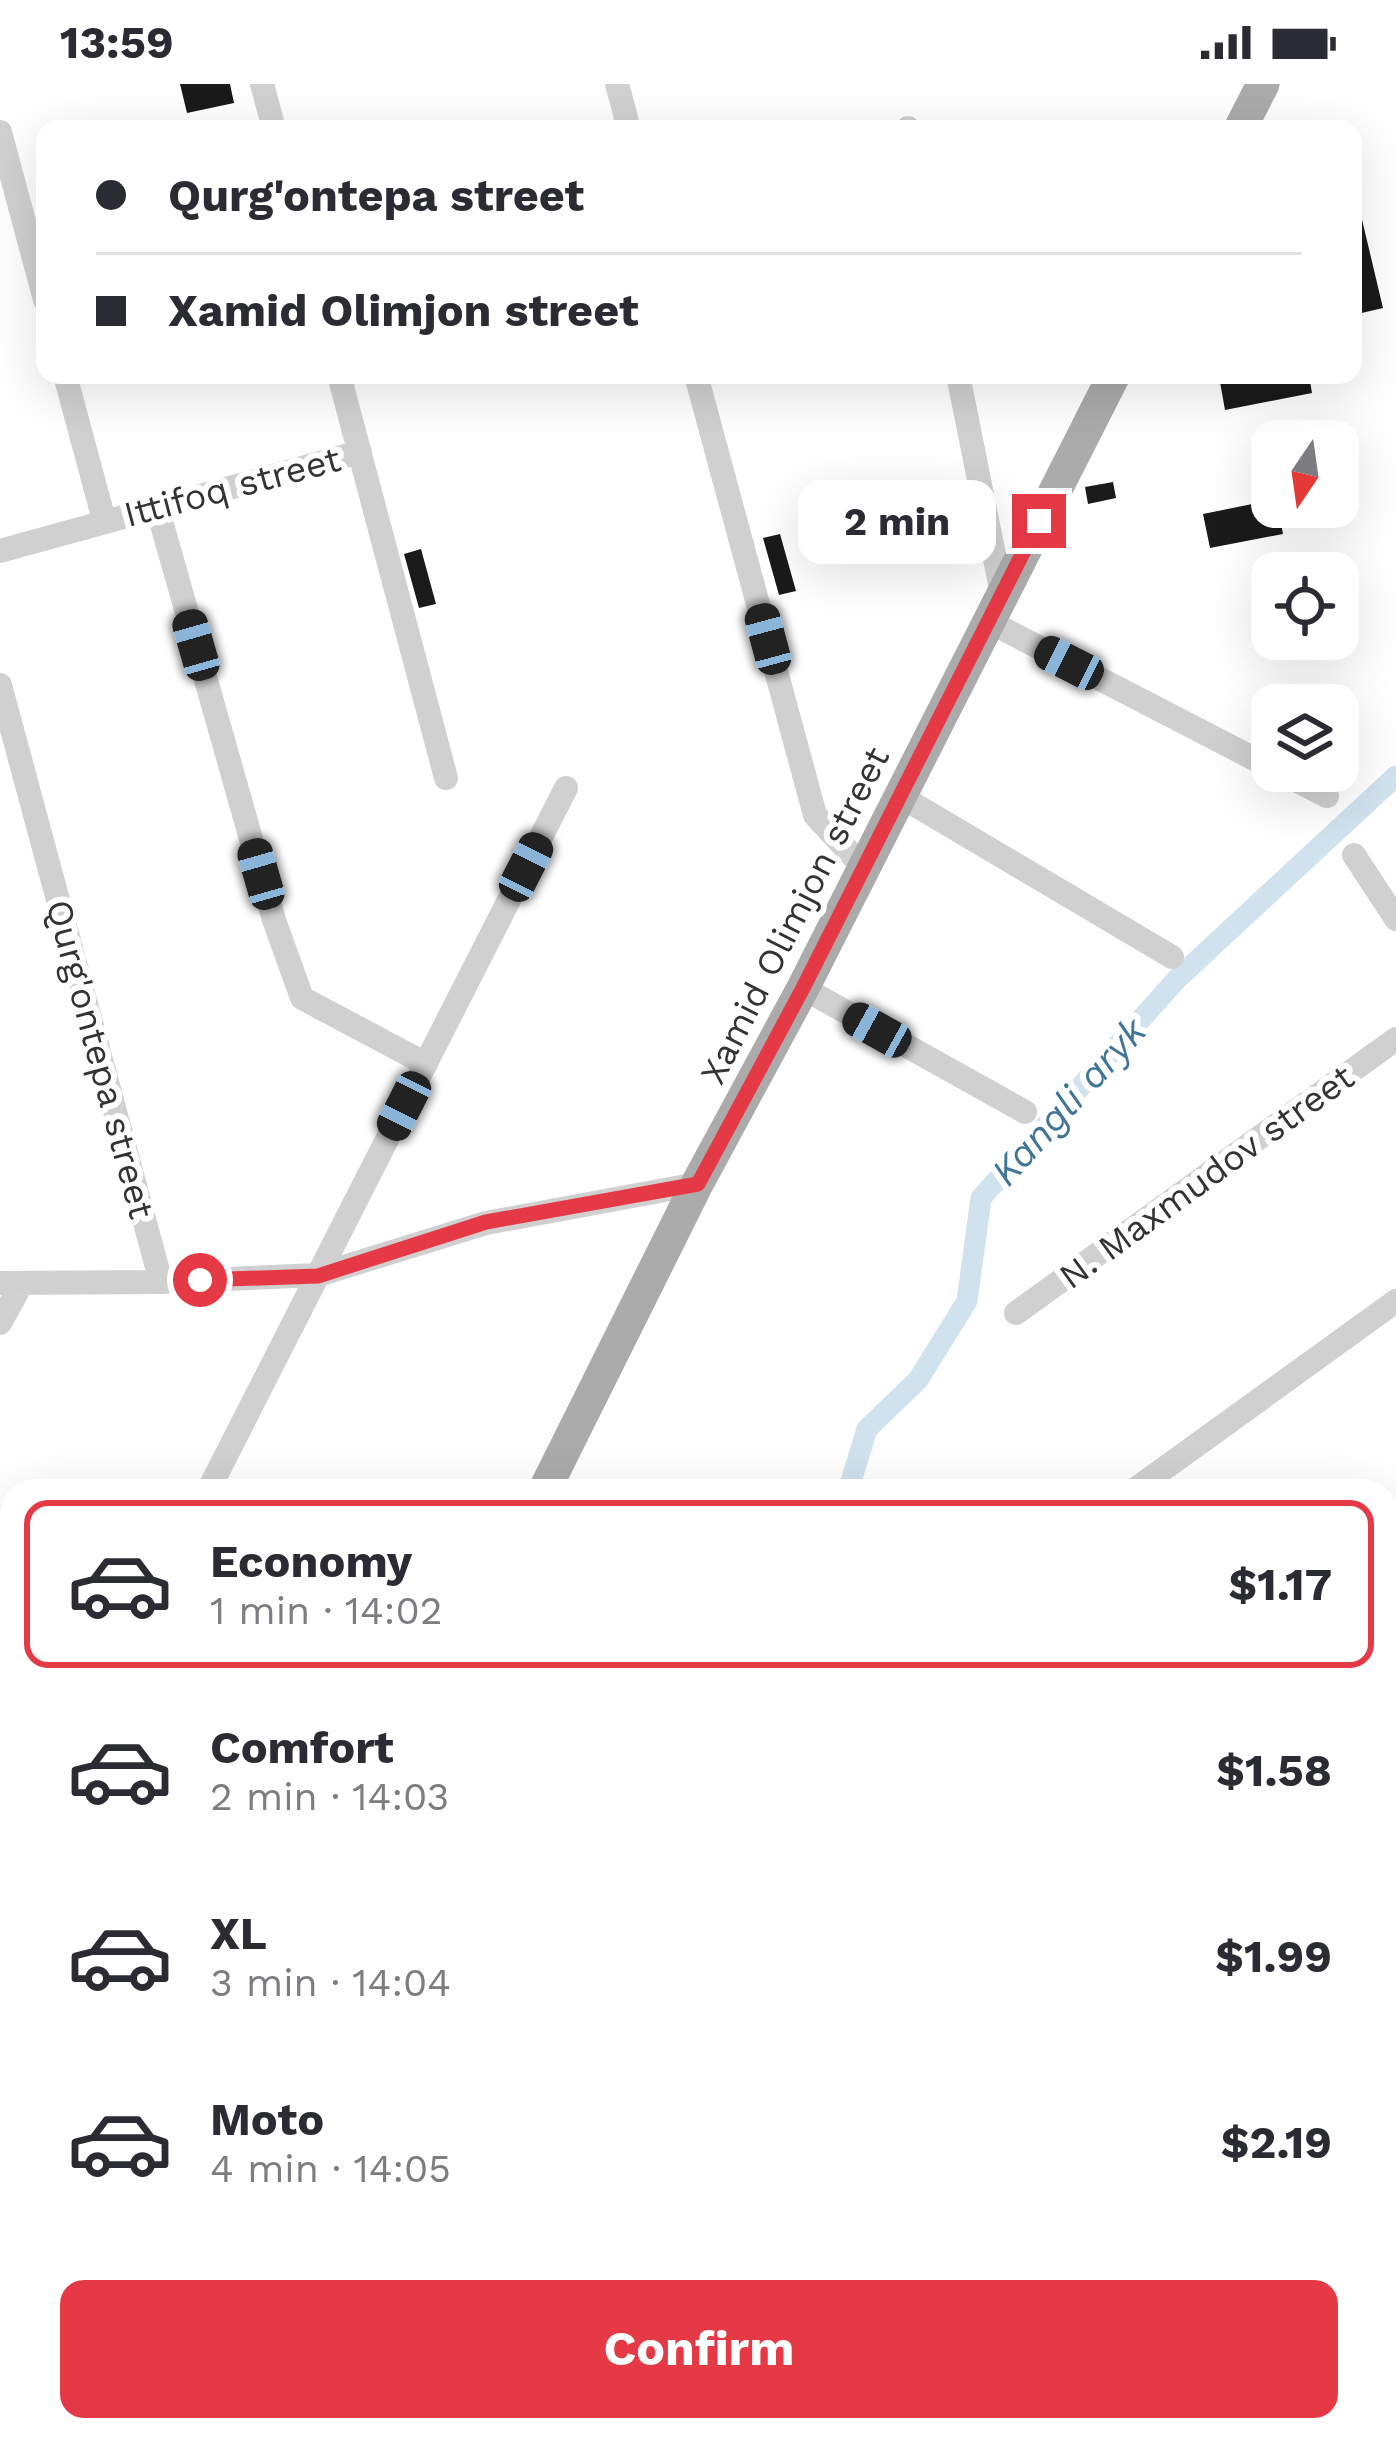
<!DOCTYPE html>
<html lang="en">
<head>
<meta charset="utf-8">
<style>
  :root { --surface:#fff; --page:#f7f7f7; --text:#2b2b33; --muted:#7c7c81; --line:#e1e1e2; --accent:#e63946 }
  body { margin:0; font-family:"Work Sans",sans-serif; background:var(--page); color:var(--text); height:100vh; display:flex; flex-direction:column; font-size:45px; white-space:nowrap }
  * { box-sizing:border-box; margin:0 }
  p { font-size:39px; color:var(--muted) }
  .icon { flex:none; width:66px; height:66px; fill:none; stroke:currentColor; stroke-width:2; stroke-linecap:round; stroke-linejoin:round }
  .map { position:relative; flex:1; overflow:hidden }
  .details { position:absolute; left:0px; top:1395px; width:1398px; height:963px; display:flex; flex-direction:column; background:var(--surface); border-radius:36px 36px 0 0; box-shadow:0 12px 48px #0002 }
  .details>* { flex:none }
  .guide { position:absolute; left:36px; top:36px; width:1326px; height:264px; border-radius:24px; box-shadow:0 12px 48px #0002; display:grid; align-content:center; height:264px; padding:0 60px; background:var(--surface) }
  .needle { width:78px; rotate:193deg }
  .fabs { position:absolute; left:1251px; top:336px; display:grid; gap:24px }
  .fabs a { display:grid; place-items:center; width:108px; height:108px; border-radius:24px; background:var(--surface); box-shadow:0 12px 48px #0002; font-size:60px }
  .end { position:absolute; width:54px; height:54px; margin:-27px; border:15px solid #e63946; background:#fff; box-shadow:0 0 0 6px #fff }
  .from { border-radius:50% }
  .bubble { position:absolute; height:84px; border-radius:24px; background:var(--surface); box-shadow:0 12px 48px #0002; font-size:39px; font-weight:700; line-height:84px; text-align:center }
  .car { position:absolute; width:36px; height:72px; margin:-36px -18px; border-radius:15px; box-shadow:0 0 9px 3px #0007; background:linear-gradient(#222 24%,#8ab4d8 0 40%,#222 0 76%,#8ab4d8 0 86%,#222 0) }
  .guide b { display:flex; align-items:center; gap:42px; height:114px; font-size:45px }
  .guide b+b { border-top:3px solid var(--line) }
  .guide i { width:30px; height:30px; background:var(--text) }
  ul { padding:21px 0 0; list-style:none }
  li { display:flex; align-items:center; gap:36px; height:168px; margin:0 24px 18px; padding:0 36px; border:6px solid transparent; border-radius:24px }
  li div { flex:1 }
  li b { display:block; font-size:45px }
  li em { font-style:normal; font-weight:700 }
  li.on { border-color:var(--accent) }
  li>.icon { width:108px; height:108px; stroke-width:1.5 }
  .cta { display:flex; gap:24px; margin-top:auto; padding:24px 60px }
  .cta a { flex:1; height:138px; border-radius:24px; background:var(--accent); color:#fff; font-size:48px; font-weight:700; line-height:138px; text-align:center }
  .status { display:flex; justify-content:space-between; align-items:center; height:84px; padding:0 60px; background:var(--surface); direction:ltr }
  .status svg { height:33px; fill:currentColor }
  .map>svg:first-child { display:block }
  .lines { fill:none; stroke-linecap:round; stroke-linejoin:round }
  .canal { stroke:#cfe2ee; stroke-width:21 }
  .building { fill:#1a1a1a }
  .minor { stroke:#d0d0d0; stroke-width:24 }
  .major { stroke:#ababab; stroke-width:33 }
  .route { stroke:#e63946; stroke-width:15 }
  .labels { text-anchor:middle; stroke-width:12; stroke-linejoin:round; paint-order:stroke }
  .street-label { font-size:36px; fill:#333; stroke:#fff }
  .water-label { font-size:39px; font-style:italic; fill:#3f7597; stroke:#fff }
</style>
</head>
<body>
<div class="status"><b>13:59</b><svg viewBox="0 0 49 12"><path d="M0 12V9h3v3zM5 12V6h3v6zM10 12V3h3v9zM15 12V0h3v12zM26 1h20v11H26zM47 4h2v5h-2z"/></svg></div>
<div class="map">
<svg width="1396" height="2357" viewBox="0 0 1396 2357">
  <rect width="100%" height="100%" fill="#fff"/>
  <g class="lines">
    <!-- canal -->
    <path class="canal" d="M848,1407L867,1345L918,1296L967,1217L981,1114L1177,895L1396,692
      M201,2357L208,2346"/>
  </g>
  <!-- building -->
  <path class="building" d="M180,0H230L234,19L187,29Z
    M1353,123H1359L1383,224L1353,231Z
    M1257,291H1309L1312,309L1225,326L1220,298Z
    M1113,398L1116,414L1088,420L1085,403Z
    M1272,416V423H1278L1283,450L1210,464L1203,430Z
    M780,450L796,507L779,511L763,454Z
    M421,465L436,520L419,524L404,470Z"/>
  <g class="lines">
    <!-- minor -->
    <path class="minor" d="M262,0L274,45
      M617,0L629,45
      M908,44V45
      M0,48L45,216
      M65,291L104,436
      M339,291L446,694
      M696,291L815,731L864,784
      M958,291L1002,510
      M157,423L274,836L302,914L426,980
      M0,467L360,368
      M988,537L1272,684
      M0,601L161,1198L318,1191L486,1139L697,1100
      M1278,687L1327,712
      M900,712L1172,873
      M1354,771L1396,835
      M803,904L1025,1028
      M0,1199L161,1198
      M1016,1229L1396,955
      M0,1239L22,1199
      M208,1407L566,704
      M1133,1407L1396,1217
      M0,1454L12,1462
      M1386,1597L1396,1589
      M0,1818L12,1794
      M1386,2038L1396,2031
      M725,2346L734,2357
      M389,2357L404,2346
      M974,2357L988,2346"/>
    <!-- major -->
    <path class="major" d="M1240,45L1263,0
      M544,1407L697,1100L803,904L1114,291
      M64,2357L70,2346"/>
  </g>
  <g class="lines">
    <!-- route -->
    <path class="route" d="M200,1196L318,1192L486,1138L698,1100L803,904L1039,437"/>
  </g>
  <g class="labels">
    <!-- street labels -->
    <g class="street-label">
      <text transform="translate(232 402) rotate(-15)" y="13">Ittifoq street</text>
      <text transform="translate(794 831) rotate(-63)" y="13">Xamid Olimjon street</text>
      <text transform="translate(101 975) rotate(75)" y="13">Qurg'ontepa street</text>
      <text transform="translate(1206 1092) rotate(-36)" y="13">N. Maxmudov street</text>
    </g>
    <!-- water labels -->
    <g class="water-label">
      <text transform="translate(1068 1017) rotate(-48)" y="14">Kangli aryk</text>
    </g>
  </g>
</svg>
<div class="fabs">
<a><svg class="needle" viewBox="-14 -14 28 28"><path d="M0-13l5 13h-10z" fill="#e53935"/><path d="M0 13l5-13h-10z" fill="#7c7c81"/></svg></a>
<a><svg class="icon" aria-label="locate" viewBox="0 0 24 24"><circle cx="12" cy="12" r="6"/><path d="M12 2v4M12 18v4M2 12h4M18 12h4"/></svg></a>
<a><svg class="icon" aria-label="layers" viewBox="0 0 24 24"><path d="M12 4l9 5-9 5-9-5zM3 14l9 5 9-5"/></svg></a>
</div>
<i class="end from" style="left:200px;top:1196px"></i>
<i class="end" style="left:1039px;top:437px"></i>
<div class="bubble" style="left:798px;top:396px;width:198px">2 min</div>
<i class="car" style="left:768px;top:555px;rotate:345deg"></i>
<i class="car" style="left:196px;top:561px;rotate:344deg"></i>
<i class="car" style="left:1069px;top:579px;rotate:297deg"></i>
<i class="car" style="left:526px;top:783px;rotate:27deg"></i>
<i class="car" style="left:261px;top:790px;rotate:344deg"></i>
<i class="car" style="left:877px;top:946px;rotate:299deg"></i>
<i class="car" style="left:404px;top:1022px;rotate:207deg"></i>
<div class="guide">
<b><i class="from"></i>Qurg'ontepa street</b>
<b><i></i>Xamid Olimjon street</b>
</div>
<section class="details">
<ul>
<li class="on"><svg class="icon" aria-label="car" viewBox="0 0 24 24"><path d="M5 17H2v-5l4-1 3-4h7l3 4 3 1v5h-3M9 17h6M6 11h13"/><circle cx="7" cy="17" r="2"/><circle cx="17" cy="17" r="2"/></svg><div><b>Economy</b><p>1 min · 14:02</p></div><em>$1.17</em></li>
<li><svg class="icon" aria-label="car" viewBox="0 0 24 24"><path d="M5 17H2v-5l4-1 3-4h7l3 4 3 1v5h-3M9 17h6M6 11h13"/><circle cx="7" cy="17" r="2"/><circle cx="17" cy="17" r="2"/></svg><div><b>Comfort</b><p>2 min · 14:03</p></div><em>$1.58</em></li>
<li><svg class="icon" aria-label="car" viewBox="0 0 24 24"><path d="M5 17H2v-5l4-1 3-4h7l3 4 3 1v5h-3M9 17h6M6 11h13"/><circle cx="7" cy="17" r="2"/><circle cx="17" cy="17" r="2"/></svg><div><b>XL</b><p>3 min · 14:04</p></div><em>$1.99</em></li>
<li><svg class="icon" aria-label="car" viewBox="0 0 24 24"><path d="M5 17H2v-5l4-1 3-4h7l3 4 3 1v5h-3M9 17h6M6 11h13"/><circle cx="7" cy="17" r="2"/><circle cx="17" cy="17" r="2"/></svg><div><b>Moto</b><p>4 min · 14:05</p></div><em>$2.19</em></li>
</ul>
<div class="cta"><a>Confirm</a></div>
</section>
</div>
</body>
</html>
